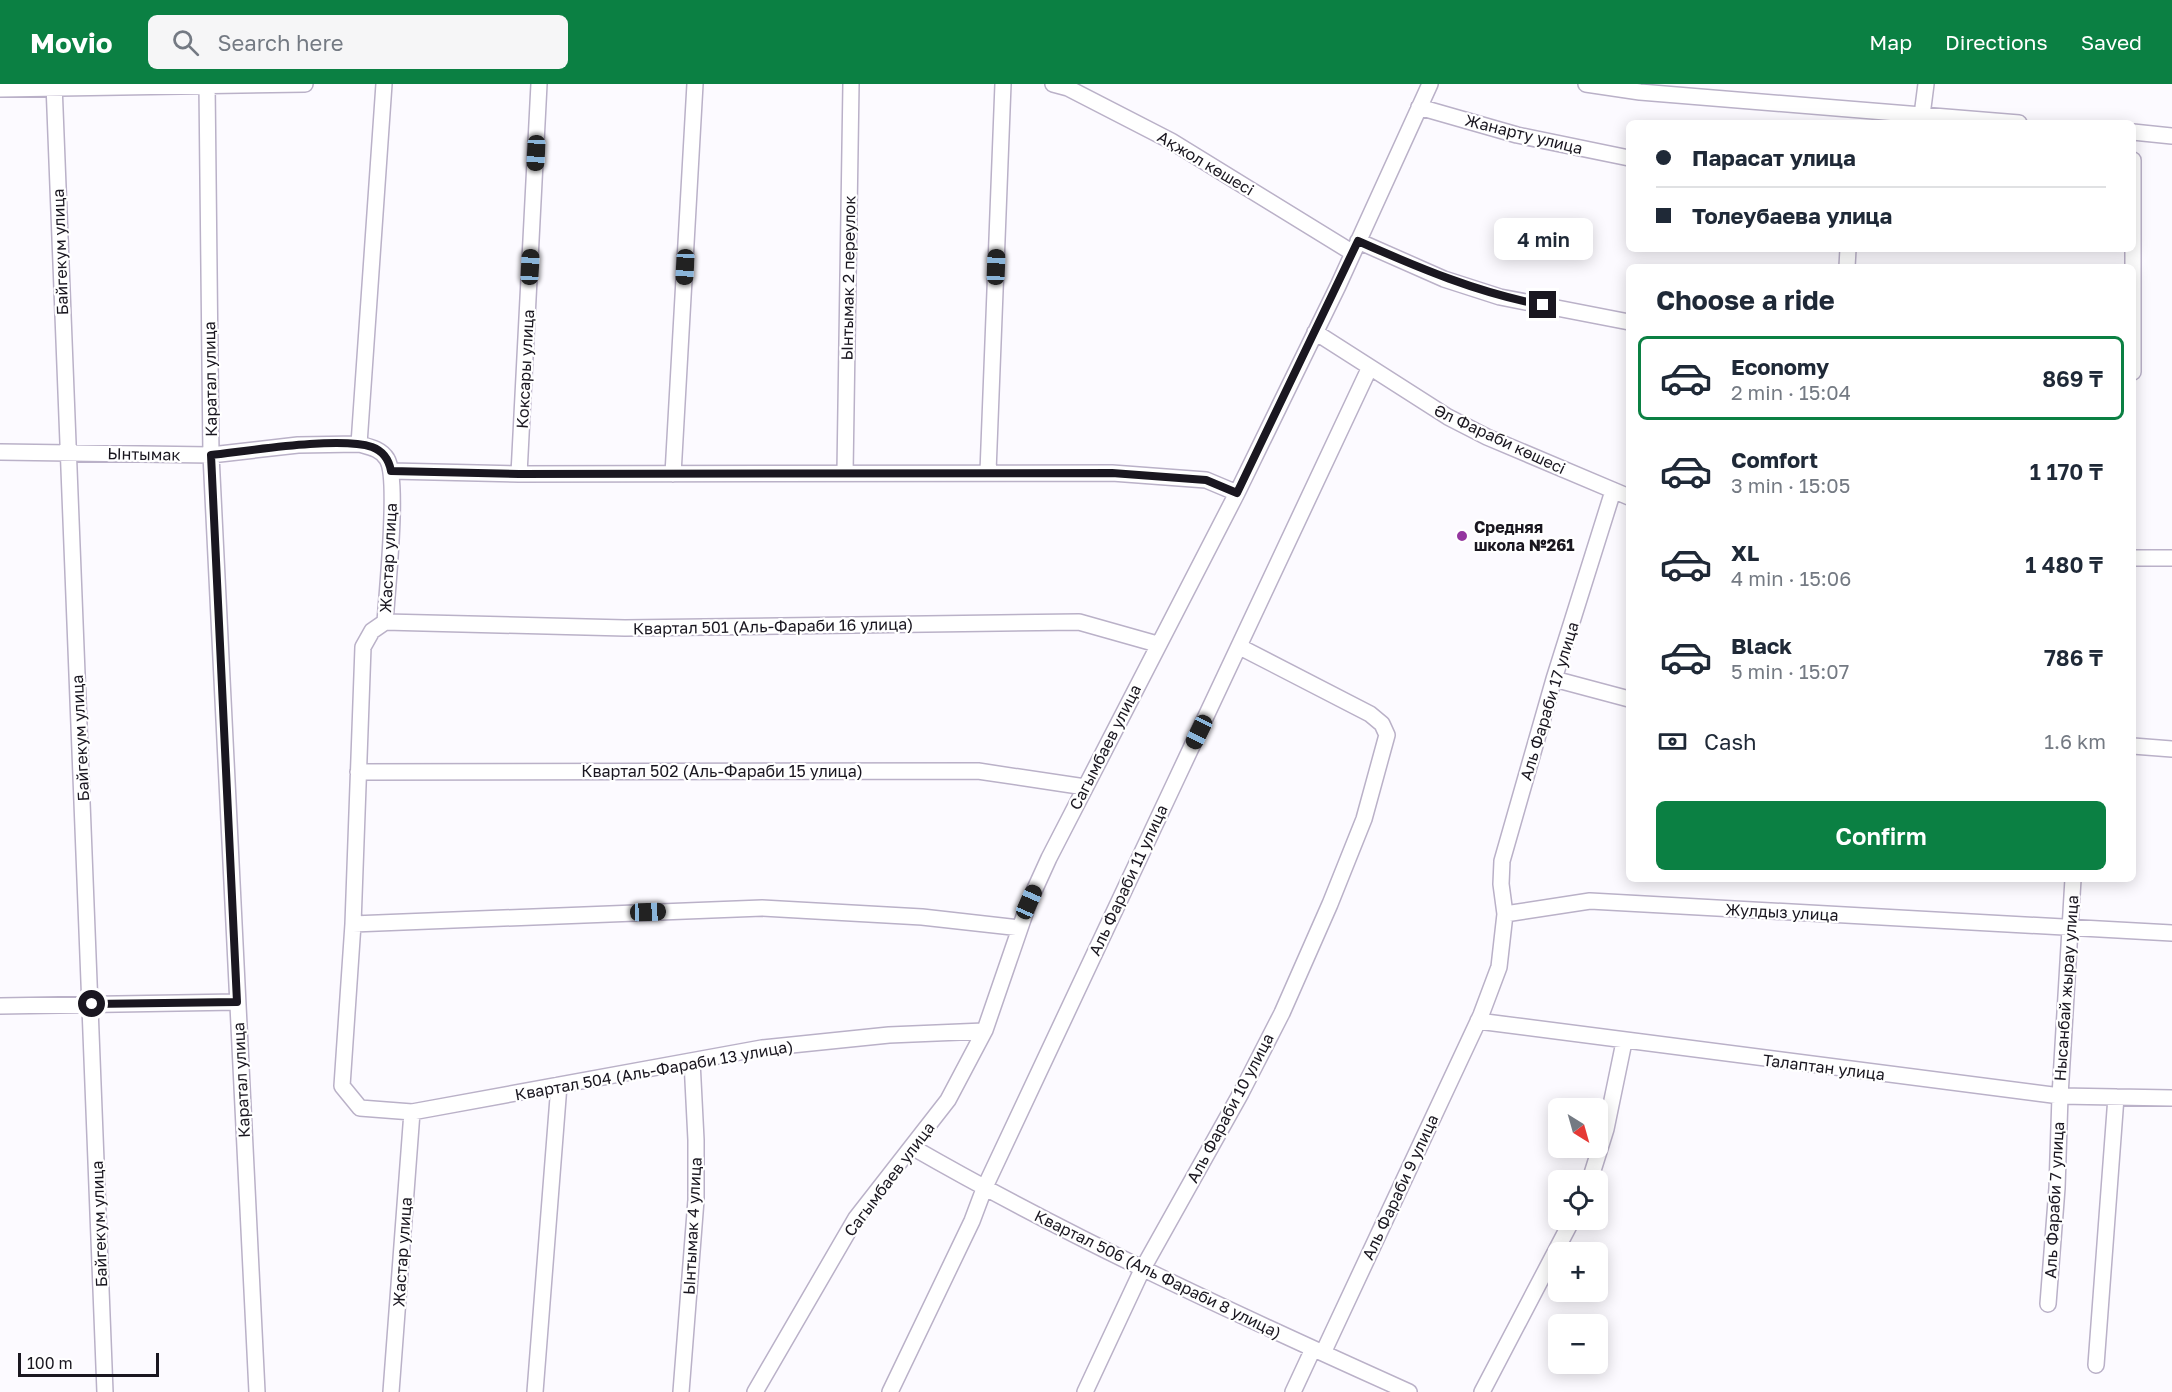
<!DOCTYPE html>
<html lang="en">
<head>
<meta charset="utf-8">
<style>
  :root { --surface:#fff; --page:#f6f6f7; --text:#1f2937; --muted:#747a83; --line:#e0e1e3; --accent:#0b8043 }
  body { margin:0; font-family:"Golos Text",sans-serif; background:var(--page); color:var(--text); height:100vh; display:flex; flex-direction:column; font-size:22px; white-space:nowrap }
  * { box-sizing:border-box; margin:0 }
  p { font-size:20px; color:var(--muted) }
  .icon { flex:none; width:33px; height:33px; fill:none; stroke:currentColor; stroke-width:2; stroke-linecap:round; stroke-linejoin:round }
  .map { position:relative; flex:1; overflow:hidden }
  .details { position:absolute; left:1626px; top:180px; width:510px; height:618px; display:flex; flex-direction:column; background:var(--surface); border-radius:9px; box-shadow:0 3px 15px #0003 }
  .details>* { flex:none }
  .top-card { position:absolute; left:1626px; top:36px; width:510px; height:132px; border-radius:9px; box-shadow:0 3px 15px #0003; display:grid; align-content:center; height:132px; padding:0 30px; background:var(--surface) }
  .needle { width:39px; rotate:143deg }
  .buttons { position:absolute; left:1548px; top:1014px; display:grid; gap:12px }
  .buttons a { display:grid; place-items:center; width:60px; height:60px; border-radius:9px; background:var(--surface); box-shadow:0 3px 15px #0003; font-size:30px }
  .scale { position:absolute; left:18px; bottom:15px; width:141px; box-sizing:border-box; padding-left:6px; border:3px solid #1a1720; border-top:0; font-size:16px; line-height:21px; white-space:nowrap; color:#1a1720; -webkit-text-stroke:4px #fff; paint-order:stroke }
  .end { position:absolute; width:27px; height:27px; margin:-14px; border:8px solid #1a1720; background:#fff; box-shadow:0 0 0 3px #fff }
  .from { border-radius:50% }
  .bubble { position:absolute; height:42px; border-radius:9px; background:var(--surface); box-shadow:0 3px 15px #0003; font-size:20px; font-weight:600; line-height:42px; text-align:center }
  .car { position:absolute; width:18px; height:36px; margin:-18px -9px; border-radius:8px; box-shadow:0 0 4px 2px #0007; background:linear-gradient(#222 24%,#8ab4d8 0 40%,#222 0 76%,#8ab4d8 0 86%,#222 0) }
  .top-card b { display:flex; align-items:center; gap:21px; height:57px; font-size:22px }
  .top-card b+b { border-top:2px solid var(--line) }
  .top-card i { width:15px; height:15px; background:var(--text) }
  ul { padding:0; list-style:none }
  li { display:flex; align-items:center; gap:18px; height:84px; margin:0 12px 9px; padding:0 18px; border:3px solid transparent; border-radius:9px }
  li div { flex:1 }
  li b { display:block; font-size:22px }
  li em { font-style:normal; font-weight:600 }
  li.current { border-color:var(--accent) }
  li>.icon { width:54px; height:54px; stroke-width:1.5 }
  h2 { padding:0 30px; font-size:27px; line-height:72px }
  .pay { display:flex; align-items:center; gap:15px; height:66px; padding:0 30px; font-size:22px }
  .pay p { margin-inline-start:auto }
  .action { display:flex; gap:12px; margin-top:auto; padding:12px 30px }
  .action a { flex:1; height:69px; border-radius:9px; background:var(--accent); color:#fff; font-size:24px; font-weight:600; line-height:69px; text-align:center }
  header { display:flex; align-items:center; gap:36px; box-sizing:border-box; height:84px; padding:0 30px; background:var(--accent); color:#fff }
  header strong { font-size:28px }
  nav { display:flex; gap:33px; margin-inline-start:auto; font-size:21px }
  .search { width:420px; height:54px; background:var(--page); display:flex; align-items:center; gap:15px; box-sizing:border-box; padding:0 21px; border-radius:9px; color:var(--muted); font-size:22px }
  .map>svg:first-child { display:block }
  .lines { fill:none; stroke-linecap:round; stroke-linejoin:round }
  .minor-casing { stroke:#bab1c8; stroke-width:18 }
  .minor { stroke:#fff; stroke-width:15 }
  .route { stroke:#1a1720; stroke-width:8 }
  .poi-dot { fill:#94369f; stroke:#fff; stroke-width:2 }
  .labels { text-anchor:middle; stroke-width:4.5; stroke-linejoin:round; paint-order:stroke }
  .street-label { font-size:16px; fill:#1a1720; stroke:#fff }
  .poi-label { font-size:16px; font-weight:bold; fill:#1a1720; stroke:#fff; text-anchor:start }
</style>
</head>
<body>
<header>
<strong>Movio</strong>
<div class="search"><svg class="icon" aria-label="search" viewBox="0 0 24 24"><circle cx="10" cy="10" r="6"/><path d="M15 15l6 6"/></svg>Search here</div>
<nav><a>Map</a><a>Directions</a><a>Saved</a></nav>
</header>
<div class="map">
<svg width="2172" height="1308" viewBox="0 0 2172 1308">
  <rect width="100%" height="100%" fill="#fcfaff"/>
  <g class="lines">
    <defs>
      <path id="minor" d="M54,0L105,1308
        M207,0L211,371L257,1308
        M384,0L359,360C370,363 381,365 387,375C399,394 387,509 385,538L372,547L363,563L353,840L342,1002L360,1024L412,1028L762,964L889,951L984,947
        M1053,0L1068,4L1171,57L1353,169
        M1586,0L1640,8L2019,39
        M0,5L305,0
        M1419,23L1517,51L1629,74
        M1921,39L1926,0
        M2133,48L2172,52
        M2133,76V288
        M1358,157L1444,195L1500,213L1629,238
        M1847,183L1848,165
        M1315,248L1448,333L1487,353L1629,413
        M0,368L211,371L298,361L359,360
        M391,387L519,390L1112,389L1206,396L1237,409
        M845,388L851,0
        M988,388L1003,0
        M519,390L539,0
        M673,390L695,0
        M2133,474H2172
        M385,538L625,544L1079,538L1157,560
        M1554,595L1629,615
        M2133,662L2172,665
        M358,688L978,687L1085,703
        M1505,830L1501,800L1502,777L1554,595L1613,407
        M353,840L762,824L922,833L1020,844
        M0,922L237,918
        M1478,937L2060,1012L2172,1014
        M912,1063C1072,1155 1240,1232 1409,1308
        M1590,1096L1606,1045L1624,958
        M2048,1220L2057,1104L2060,1012L2073,795
        M1323,1269L1481,931L1499,883L1505,830L1590,817L2172,849
        M2096,1281L2116,1013
        M391,1308L412,1028
        M535,1308L559,1001
        M681,1308L696,1116V1056L692,977
        M755,1308L856,1134L948,1016L985,946L1029,818L1049,774L1237,409L1338,202L1430,0
        M890,1308L972,1137L984,1105C1111,831 1242,559 1369,285
        M1085,1308L1142,1186L1241,1009L1282,929L1330,820L1364,735L1387,651L1382,640L1370,630L1240,563
        M1293,1308L1313,1265
        M1482,1308L1572,1136"/>
    </defs>
    <!-- minor casing -->
    <use href="#minor" class="minor-casing"/>
    <!-- minor -->
    <use href="#minor" class="minor"/>
  </g>
  <g class="lines">
    <!-- route -->
    <path class="route" d="M92,920L237,918L211,371C248,367 339,352 372,363C383,367 389,376 391,387L519,390L1112,389L1206,396L1237,409L1358,157C1419,184 1478,209 1543,221"/>
  </g>
  <!-- markers -->
  <circle class="poi-dot" cx="1462" cy="452" r="6"/>
  <g class="labels">
    <!-- street labels -->
    <g class="street-label">
      <text transform="translate(1524 50) rotate(14)" y="6">Жанарту улица</text>
      <text transform="translate(1206 79) rotate(31)" y="6">Ақжол көшесі</text>
      <text transform="translate(60 168) rotate(-92)" y="6">Байгекум улица</text>
      <text transform="translate(848 194) rotate(-89)" y="6">Ынтымак 2 переулок</text>
      <text transform="translate(525 285) rotate(-87)" y="6">Коксары улица</text>
      <text transform="translate(210 295) rotate(-91)" y="6">Каратал улица</text>
      <text transform="translate(1500 355) rotate(25)" y="6">Әл Фараби көшесі</text>
      <text transform="translate(144 370) rotate(1)" y="6">Ынтымак</text>
      <text transform="translate(388 474) rotate(-87)" y="6">Жастар улица</text>
      <text transform="translate(773 542) rotate(-1)" y="6">Квартал 501 (Аль-Фараби 16 улица)</text>
      <text transform="translate(1549 617) rotate(-73)" y="6">Аль Фараби 17 улица</text>
      <text transform="translate(80 654) rotate(-93)" y="6">Байгекум улица</text>
      <text transform="translate(1105 663) rotate(-63)" y="6">Сагымбаев улица</text>
      <text x="722" y="693">Квартал 502 (Аль-Фараби 15 улица)</text>
      <text transform="translate(1128 796) rotate(-65)" y="6">Аль Фараби 11 улица</text>
      <text transform="translate(1782 828) rotate(3)" y="6">Жулдыз улица</text>
      <text transform="translate(2066 904) rotate(-86)" y="6">Нысанбай жырау улица</text>
      <text transform="translate(1824 983) rotate(7)" y="6">Талаптан улица</text>
      <text transform="translate(654 986) rotate(-10)" y="6">Квартал 504 (Аль-Фараби 13 улица)</text>
      <text transform="translate(241 996) rotate(-93)" y="6">Каратал улица</text>
      <text transform="translate(1230 1024) rotate(-62)" y="6">Аль Фараби 10 улица</text>
      <text transform="translate(889 1095) rotate(-53)" y="6">Сагымбаев улица</text>
      <text transform="translate(1400 1103) rotate(-65)" y="6">Аль Фараби 9 улица</text>
      <text transform="translate(2054 1116) rotate(-87)" y="6">Аль Фараби 7 улица</text>
      <text transform="translate(99 1140) rotate(-92)" y="6">Байгекум улица</text>
      <text transform="translate(692 1142) rotate(-87)" y="6">Ынтымак 4 улица</text>
      <text transform="translate(402 1168) rotate(-86)" y="6">Жастар улица</text>
      <text transform="translate(1158 1190) rotate(26)" y="6">Квартал 506 (Аль Фараби 8 улица)</text>
    </g>
    <!-- poi labels -->
    <g class="poi-label">
      <text x="1474" y="449">Средняя<tspan x="1474" dy="18">школа №261</tspan></text>
    </g>
  </g>
</svg>
<div class="buttons">
<a><svg class="needle" viewBox="-14 -14 28 28"><path d="M0-13l5 13h-10z" fill="#e53935"/><path d="M0 13l5-13h-10z" fill="#747a83"/></svg></a>
<a><svg class="icon" aria-label="locate" viewBox="0 0 24 24"><circle cx="12" cy="12" r="6"/><path d="M12 2v4M12 18v4M2 12h4M18 12h4"/></svg></a>
<a>+</a>
<a>−</a>
</div>
<div class="scale">100 m</div>
<i class="end from" style="left:92px;top:920px"></i>
<i class="end" style="left:1543px;top:221px"></i>
<div class="bubble" style="left:1494px;top:134px;width:99px">4 min</div>
<i class="car" style="left:536px;top:69px;rotate:183deg"></i>
<i class="car" style="left:530px;top:183px;rotate:3deg"></i>
<i class="car" style="left:685px;top:183px;rotate:183deg"></i>
<i class="car" style="left:996px;top:183px;rotate:2deg"></i>
<i class="car" style="left:1199px;top:648px;rotate:206deg"></i>
<i class="car" style="left:1029px;top:818px;rotate:24deg"></i>
<i class="car" style="left:648px;top:828px;rotate:88deg"></i>
<div class="top-card">
<b><i class="from"></i>Парасат улица</b>
<b><i></i>Толеубаева улица</b>
</div>
<section class="details">
<h2>Choose a ride</h2>
<ul>
<li class="current"><svg class="icon" aria-label="car" viewBox="0 0 24 24"><path d="M5 17H2v-5l4-1 3-4h7l3 4 3 1v5h-3M9 17h6M6 11h13"/><circle cx="7" cy="17" r="2"/><circle cx="17" cy="17" r="2"/></svg><div><b>Economy</b><p>2 min · 15:04</p></div><em>869 ₸</em></li>
<li><svg class="icon" aria-label="car" viewBox="0 0 24 24"><path d="M5 17H2v-5l4-1 3-4h7l3 4 3 1v5h-3M9 17h6M6 11h13"/><circle cx="7" cy="17" r="2"/><circle cx="17" cy="17" r="2"/></svg><div><b>Comfort</b><p>3 min · 15:05</p></div><em>1 170 ₸</em></li>
<li><svg class="icon" aria-label="car" viewBox="0 0 24 24"><path d="M5 17H2v-5l4-1 3-4h7l3 4 3 1v5h-3M9 17h6M6 11h13"/><circle cx="7" cy="17" r="2"/><circle cx="17" cy="17" r="2"/></svg><div><b>XL</b><p>4 min · 15:06</p></div><em>1 480 ₸</em></li>
<li><svg class="icon" aria-label="car" viewBox="0 0 24 24"><path d="M5 17H2v-5l4-1 3-4h7l3 4 3 1v5h-3M9 17h6M6 11h13"/><circle cx="7" cy="17" r="2"/><circle cx="17" cy="17" r="2"/></svg><div><b>Black</b><p>5 min · 15:07</p></div><em>786 ₸</em></li>
</ul>
<div class="pay"><svg class="icon" aria-label="cash" viewBox="0 0 24 24"><path d="M3 7h18v10H3z"/><circle cx="12" cy="12" r="2"/></svg>Cash<p>1.6 km</p></div>
<div class="action"><a>Confirm</a></div>
</section>
</div>
</body>
</html>
